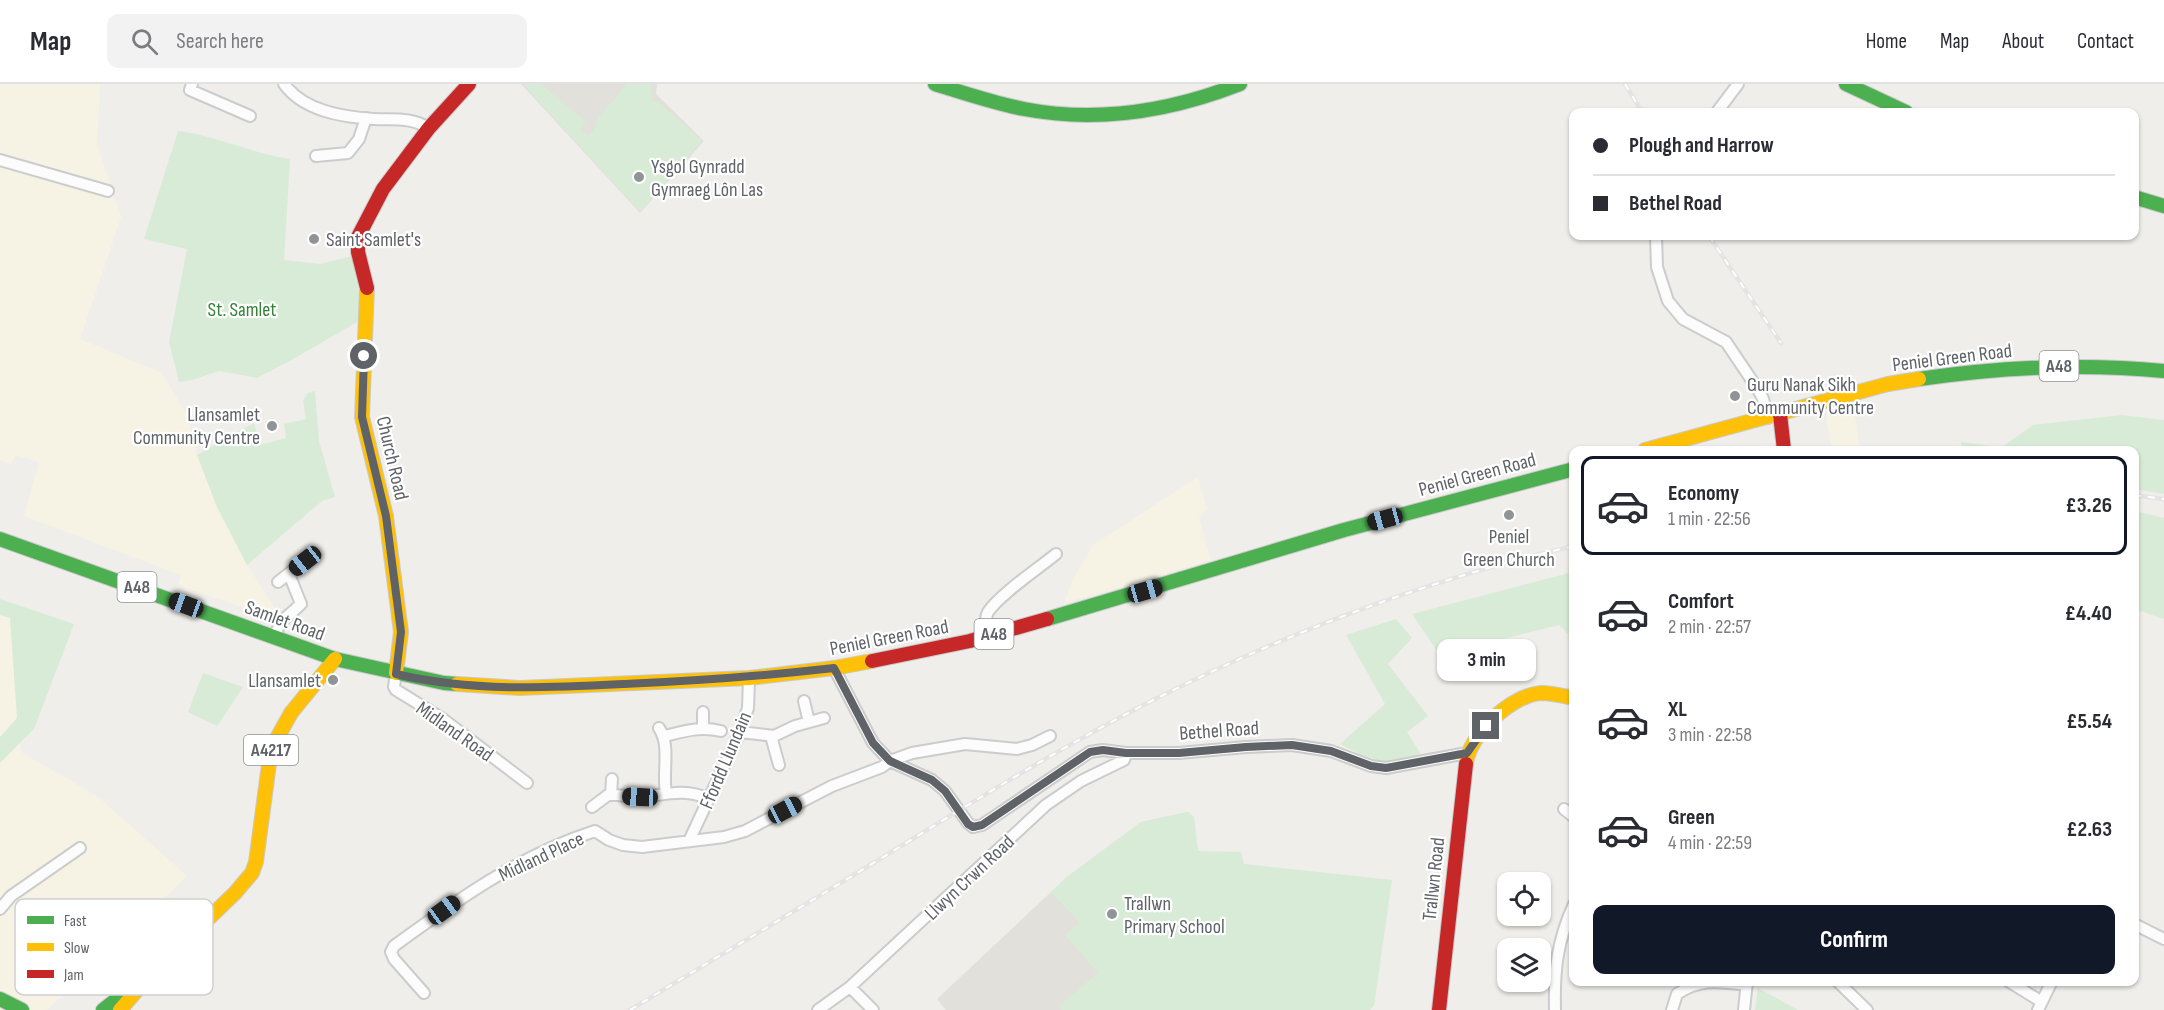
<!DOCTYPE html>
<html lang="en">
<head>
<meta charset="utf-8">
<style>
  :root { --surface:#fff; --page:#f2f2f3; --text:#2b2b33; --muted:#7c7c81; --line:#e1e1e2; --accent:#111827 }
  body { margin:0; font-family:"Sofia Sans Condensed",sans-serif; background:var(--page); color:var(--text); height:100vh; display:flex; flex-direction:column; font-size:22px; white-space:nowrap }
  * { box-sizing:border-box; margin:0 }
  p { font-size:20px; color:var(--muted) }
  .icon { flex:none; width:33px; height:33px; fill:none; stroke:currentColor; stroke-width:2; stroke-linecap:round; stroke-linejoin:round }
  .map { position:relative; flex:1; overflow:hidden }
  .sheet { position:absolute; left:1569px; top:362px; width:570px; height:540px; display:flex; flex-direction:column; background:var(--surface); border-radius:12px; box-shadow:0 2px 4px #0004 }
  .sheet>* { flex:none }
  .guide { position:absolute; left:1569px; top:24px; width:570px; height:132px; border-radius:12px; box-shadow:0 2px 4px #0004; display:grid; align-content:center; height:132px; padding:0 24px; background:var(--surface) }
  .fabs { position:absolute; left:1497px; top:788px; display:grid; gap:12px }
  .fabs a { display:grid; place-items:center; width:54px; height:54px; border-radius:12px; background:var(--surface); box-shadow:0 2px 4px #0004; font-size:30px }
  .end { position:absolute; width:27px; height:27px; margin:-14px; border:8px solid #5f6368; background:#fff; box-shadow:0 0 0 3px #fff }
  .from { border-radius:50% }
  .bubble { position:absolute; height:42px; border-radius:12px; background:var(--surface); box-shadow:0 2px 4px #0004; font-size:20px; font-weight:700; line-height:42px; text-align:center }
  .car { position:absolute; width:18px; height:36px; margin:-18px -9px; border-radius:8px; box-shadow:0 0 4px 2px #0007; background:linear-gradient(#222 24%,#8ab4d8 0 40%,#222 0 76%,#8ab4d8 0 86%,#222 0) }
  .guide b { display:flex; align-items:center; gap:21px; height:57px; font-size:22px }
  .guide b+b { border-top:2px solid var(--line) }
  .guide i { width:15px; height:15px; background:var(--text) }
  ul { padding:10px 0 0; list-style:none }
  li { display:flex; align-items:center; gap:18px; height:99px; margin:0 12px 9px; padding:0 12px; border:3px solid transparent; border-radius:12px }
  li div { flex:1 }
  li b { display:block; font-size:22px }
  li em { font-style:normal; font-weight:700 }
  li.on { border-color:var(--accent) }
  li>.icon { width:54px; height:54px; stroke-width:1.5 }
  .button { display:flex; gap:12px; margin-top:auto; padding:12px 24px }
  .button a { flex:1; height:69px; border-radius:12px; background:var(--accent); color:#fff; font-size:24px; font-weight:700; line-height:69px; text-align:center }
  header { display:flex; align-items:center; gap:36px; box-sizing:border-box; height:84px; padding:0 30px; background:var(--surface); border-bottom:2px solid var(--line) }
  header strong { font-size:28px }
  nav { display:flex; gap:33px; margin-inline-start:auto; font-size:21px }
  .search { width:420px; height:54px; background:var(--page); display:flex; align-items:center; gap:15px; box-sizing:border-box; padding:0 21px; border-radius:12px; color:var(--muted); font-size:22px }
  .map>svg:first-child { display:block }
  .commercial { fill:#f7f3e4 }
  .education { fill:#e2e0da }
  .green { fill:#d8ebd6 }
  .lines { fill:none; stroke-linecap:round; stroke-linejoin:round }
  .street-casing { stroke:#cbcccc; stroke-width:14 }
  .fast-casing { stroke:#cacacb; stroke-width:16 }
  .slow-casing { stroke:#cacacb; stroke-width:16 }
  .jam-casing { stroke:#cacacb; stroke-width:16 }
  .street { stroke:#fdfcfc; stroke-width:10 }
  .fast { stroke:#4caf50; stroke-width:14 }
  .slow { stroke:#ffc107; stroke-width:14 }
  .jam { stroke:#c62828; stroke-width:14 }
  .rail-casing { stroke:#e4e4e4; stroke-width:4.5 }
  .rail { stroke:#fff; stroke-width:2; stroke-dasharray:7; stroke-linecap:butt }
  .route { stroke:#5f6368; stroke-width:8 }
  .poi-dot { fill:#919496; stroke:#fff; stroke-width:2 }
  .labels { text-anchor:middle; stroke-width:4.5; stroke-linejoin:round; paint-order:stroke }
  .shield { fill:#fff; stroke:#8f9295; stroke-width:1.5 }
  .shield-label { font-size:18px; font-weight:bold; fill:#5f6368 }
  .poi-label { font-size:20px; fill:#5f6368; stroke:#fff; text-anchor:start }
  .park-label { font-size:20px; fill:#348238; stroke:#fff }
  .street-label { font-size:20px; fill:#5f6368; stroke:#fff }
  .key { fill:#fff; stroke:#cfd0d2; stroke-width:1.5 }
  .key-label { font-size:16px; fill:#5f6368 }
</style>
</head>
<body>
<header>
<strong>Map</strong>
<div class="search"><svg class="icon" aria-label="search" viewBox="0 0 24 24"><circle cx="10" cy="10" r="6"/><path d="M15 15l6 6"/></svg>Search here</div>
<nav><a>Home</a><a>Map</a><a>About</a><a>Contact</a></nav>
</header>
<div class="map">
<svg width="2164" height="926" viewBox="0 0 2164 926">
  <rect width="100%" height="100%" fill="#efeeea"/>
  <!-- commercial -->
  <path class="commercial" d="M0,0H100L97,61L121,133L80,255L162,289L188,333L197,371L217,423L247,481L276,526L272,533L178,501L181,491L24,432L39,378L15,371L11,380L0,376Z
    M1854,324L1860,366H1832L1826,331Z
    M1198,393L1207,426L1201,429L1199,434L1211,476L1064,519L1073,495L1093,461Z
    M0,531L10,534L21,668L97,712L187,792L47,926H0Z"/>
  <!-- education -->
  <path class="education" d="M521,0H657L656,10L704,57L640,129Z
    M1188,728L1194,733L1140,926H946L937,915L1067,793L1141,738Z"/>
  <!-- green -->
  <path class="green" d="M526,0H541L586,38L580,46L588,52L597,42L594,39L627,0H651L652,17L659,18L702,57L640,128L524,1Z
    M178,47C217,52 251,69 290,75L284,176L320,180L352,172L362,222L357,238L297,273L257,294L219,287L192,296L179,298L169,258L187,165L144,155Z
    M315,307L319,357L335,413L322,417L247,481L217,423L197,371L254,339L260,361L286,354L284,340L306,335L303,316L308,309Z
    M2122,331L2164,336V410L2135,405L2134,366H1962L1961,358L2002,363L2033,341Z
    M2135,427L2164,434V535L2135,525Z
    M1573,488V555L1559,541L1474,562L1446,580L1412,530Z
    M0,515L74,540L34,645L0,679V653L17,634L10,534L0,531Z
    M1396,535L1412,554L1388,580L1428,632L1407,648L1422,672L1384,678L1361,671L1340,660L1385,620L1346,551Z
    M203,589L243,603L217,642L188,628Z
    M1188,728L1194,733L1198,767L1241,768L1244,780L1392,796L1374,922L1370,926H1062L1059,922L1098,889L1065,851L1080,839L1051,808L1067,793L1141,738Z
    M1758,904L1798,926H1755Z"/>
  <g class="lines">
    <defs>
      <path id="street" d="M192,0L190,6L250,32
        M284,0C304,27 342,33 374,35C395,36 410,33 429,44
        M1717,28L1738,0
        M316,72L348,69L359,55L366,34
        M0,76L108,107
        M1656,152L1657,183L1668,217L1683,235L1726,258L1759,307L1763,315L1768,334
        M278,498L305,477
        M989,551C987,544 984,535 988,528C1000,510 1039,484 1056,470
        M274,553L281,538L301,520L289,490
        M834,584L873,659L890,677L932,696L945,707L968,739L973,743L982,741L1090,668L1103,666L1126,669H1179L1246,663L1292,661L1331,667L1371,682L1386,684L1467,669
        M396,589L394,603L396,606L443,635L527,699
        M804,617L809,638
        M659,644C671,662 662,688 666,709
        M703,644V628
        M740,648L774,652L795,642L824,634
        M665,652C685,647 700,642 721,647
        M771,652L779,681
        M611,711L612,695
        M592,723L608,711C620,710 631,714 642,713C667,710 686,704 709,715
        M1564,725L1574,733
        M689,757L740,648L748,624L749,594
        M0,825L11,812L80,764
        M2134,840L2164,855
        M1837,897L1867,926
        M2008,897L2042,918
        M850,903L873,926
        M424,909L394,875L391,868L394,862C457,816 520,771 595,747L609,756L623,761L642,763L724,753L745,747L832,702L882,683L890,677L912,669L965,660L1017,665L1032,661L1050,652
        M818,926L850,903L1046,721L1081,697L1124,676L1126,669
        M1555,926C1554,886 1557,857 1574,820
        M1672,926L1677,910C1701,894 1719,898 1747,901
        M1744,926L1747,897
        M2038,926L2052,897"/>
      <path id="fast" d="M935,0C964,9 993,19 1024,25C1097,39 1171,27 1240,0
        M1846,0L1906,28
        M2134,113L2164,122
        M1919,295C2001,283 2082,279 2164,287
        M0,455L335,575L444,599L457,600
        M1047,535L1344,446L1574,385
        M0,915L22,926
        M103,926L126,908"/>
      <path id="slow" d="M367,204L362,333L386,432L401,548L396,589
        M1645,366L1888,300L1919,295
        M457,600L520,604L749,594L834,584L872,577
        M1466,680C1469,651 1511,611 1541,609C1551,609 1564,612 1574,614
        M120,926L151,890L235,809L252,789L256,778L271,665L291,629L335,575"/>
      <path id="jam" d="M367,204L358,168V153L383,105L429,44L469,0
        M1780,330L1784,366
        M872,577L970,557L1047,535
        M1439,926L1466,680"/>
    </defs>
    <!-- street casing -->
    <use href="#street" class="street-casing"/>
    <!-- fast casing -->
    <use href="#fast" class="fast-casing"/>
    <!-- slow casing -->
    <use href="#slow" class="slow-casing"/>
    <!-- jam casing -->
    <use href="#jam" class="jam-casing"/>
    <!-- street -->
    <use href="#street" class="street"/>
    <!-- fast -->
    <use href="#fast" class="fast"/>
    <!-- slow -->
    <use href="#slow" class="slow"/>
    <!-- jam -->
    <use href="#jam" class="jam"/>
    <defs>
      <path id="rail" d="M1625,0L1642,28
        M1709,152L1781,259
        M2134,411L2164,415
        M630,926C713,875 797,826 880,775C963,724 1046,672 1132,627C1270,555 1421,497 1574,462"/>
    </defs>
    <!-- rail casing -->
    <use href="#rail" class="rail-casing"/>
    <!-- rail -->
    <use href="#rail" class="rail"/>
  </g>
  <g class="lines">
    <!-- route -->
    <path class="route" d="M364,272L362,333L386,432L401,548L396,590C472,608 547,604 624,600C695,597 764,592 834,584L873,659L890,677L932,696L945,707L968,740L973,743L982,741L1090,668L1103,666L1126,669H1179L1246,663L1292,661L1331,667L1371,682L1386,684L1467,669L1486,642"/>
  </g>
  <!-- markers -->
  <g class="poi-dot">
    <circle cx="639" cy="93" r="6"/>
    <circle cx="314" cy="155" r="6"/>
    <circle cx="1735" cy="312" r="6"/>
    <circle cx="272" cy="342" r="6"/>
    <circle cx="1509" cy="431" r="6"/>
    <circle cx="333" cy="596" r="6"/>
    <circle cx="1112" cy="830" r="6"/>
  </g>
  <g class="labels">
    <!-- shield labels -->
    <g class="shield">
      <rect x="2039.5" y="267" width="39" height="30" rx="4.5"/>
      <rect x="117.5" y="488" width="39" height="30" rx="4.5"/>
      <rect x="974.5" y="535" width="39" height="30" rx="4.5"/>
      <rect x="244" y="651" width="54" height="30" rx="4.5"/>
    </g>
    <g class="shield-label">
      <text x="2059" y="288">A48</text>
      <text x="137" y="509">A48</text>
      <text x="994" y="556">A48</text>
      <text x="271" y="672">A4217</text>
    </g>
    <!-- poi labels -->
    <g class="poi-label">
      <text x="651" y="89">Ysgol Gynradd<tspan x="651" dy="23">Gymraeg Lôn Las</tspan></text>
      <text x="326" y="162">Saint Samlet's</text>
      <text x="1747" y="307">Guru Nanak Sikh<tspan x="1747" dy="23">Community Centre</tspan></text>
      <text x="260" y="337" text-anchor="end">Llansamlet<tspan x="260" dy="23">Community Centre</tspan></text>
      <text x="1509" y="459" text-anchor="middle">Peniel<tspan x="1509" dy="23">Green Church</tspan></text>
      <text x="321" y="603" text-anchor="end">Llansamlet</text>
      <text x="1124" y="826">Trallwn<tspan x="1124" dy="23">Primary School</tspan></text>
    </g>
    <!-- park labels -->
    <g class="park-label">
      <text x="242" y="232">St. Samlet</text>
    </g>
    <!-- street labels -->
    <g class="street-label">
      <text transform="translate(1952 273) rotate(-7)" y="7">Peniel Green Road</text>
      <text transform="translate(393 374) rotate(77)" y="7">Church Road</text>
      <text transform="translate(1477 390) rotate(-15)" y="7">Peniel Green Road</text>
      <text transform="translate(285 536) rotate(20)" y="7">Samlet Road</text>
      <text transform="translate(889 553) rotate(-11)" y="7">Peniel Green Road</text>
      <text transform="translate(1219 646) rotate(-4)" y="7">Bethel Road</text>
      <text transform="translate(455 647) rotate(35)" y="7">Midland Road</text>
      <text transform="translate(725 676) rotate(-67)" y="7">Ffordd Llundain</text>
      <text transform="translate(541 772) rotate(-25)" y="7">Midland Place</text>
      <text transform="translate(969 793) rotate(-43)" y="7">Llwyn Crwn Road</text>
      <text transform="translate(1433 795) rotate(-84)" y="7">Trallwn Road</text>
    </g>
  </g>
  <!-- legend -->
  <rect x="15" y="815" width="198" height="96" rx="9" class="key"/>
  <rect x="27" y="832" width="27" height="8" fill="#4caf50"/>
  <rect x="27" y="859" width="27" height="8" fill="#ffc107"/>
  <rect x="27" y="886" width="27" height="8" fill="#c62828"/>
  <g class="key-label">
    <text x="64" y="842">Fast</text>
    <text x="64" y="869">Slow</text>
    <text x="64" y="896">Jam</text>
  </g>
</svg>
<div class="fabs">
<a><svg class="icon" aria-label="locate" viewBox="0 0 24 24"><circle cx="12" cy="12" r="6"/><path d="M12 2v4M12 18v4M2 12h4M18 12h4"/></svg></a>
<a><svg class="icon" aria-label="layers" viewBox="0 0 24 24"><path d="M12 4l9 5-9 5-9-5zM3 14l9 5 9-5"/></svg></a>
</div>
<i class="end from" style="left:364px;top:272px"></i>
<i class="end" style="left:1486px;top:642px"></i>
<div class="bubble" style="left:1437px;top:555px;width:99px">3 min</div>
<i class="car" style="left:1385px;top:435px;rotate:255deg"></i>
<i class="car" style="left:305px;top:477px;rotate:232deg"></i>
<i class="car" style="left:1145px;top:507px;rotate:74deg"></i>
<i class="car" style="left:186px;top:521px;rotate:290deg"></i>
<i class="car" style="left:640px;top:713px;rotate:273deg"></i>
<i class="car" style="left:785px;top:726px;rotate:62deg"></i>
<i class="car" style="left:444px;top:826px;rotate:54deg"></i>
<div class="guide">
<b><i class="from"></i>Plough and Harrow</b>
<b><i></i>Bethel Road</b>
</div>
<section class="sheet">
<ul>
<li class="on"><svg class="icon" aria-label="car" viewBox="0 0 24 24"><path d="M5 17H2v-5l4-1 3-4h7l3 4 3 1v5h-3M9 17h6M6 11h13"/><circle cx="7" cy="17" r="2"/><circle cx="17" cy="17" r="2"/></svg><div><b>Economy</b><p>1 min · 22:56</p></div><em>£3.26</em></li>
<li><svg class="icon" aria-label="car" viewBox="0 0 24 24"><path d="M5 17H2v-5l4-1 3-4h7l3 4 3 1v5h-3M9 17h6M6 11h13"/><circle cx="7" cy="17" r="2"/><circle cx="17" cy="17" r="2"/></svg><div><b>Comfort</b><p>2 min · 22:57</p></div><em>£4.40</em></li>
<li><svg class="icon" aria-label="car" viewBox="0 0 24 24"><path d="M5 17H2v-5l4-1 3-4h7l3 4 3 1v5h-3M9 17h6M6 11h13"/><circle cx="7" cy="17" r="2"/><circle cx="17" cy="17" r="2"/></svg><div><b>XL</b><p>3 min · 22:58</p></div><em>£5.54</em></li>
<li><svg class="icon" aria-label="car" viewBox="0 0 24 24"><path d="M5 17H2v-5l4-1 3-4h7l3 4 3 1v5h-3M9 17h6M6 11h13"/><circle cx="7" cy="17" r="2"/><circle cx="17" cy="17" r="2"/></svg><div><b>Green</b><p>4 min · 22:59</p></div><em>£2.63</em></li>
</ul>
<div class="button"><a>Confirm</a></div>
</section>
</div>
</body>
</html>
